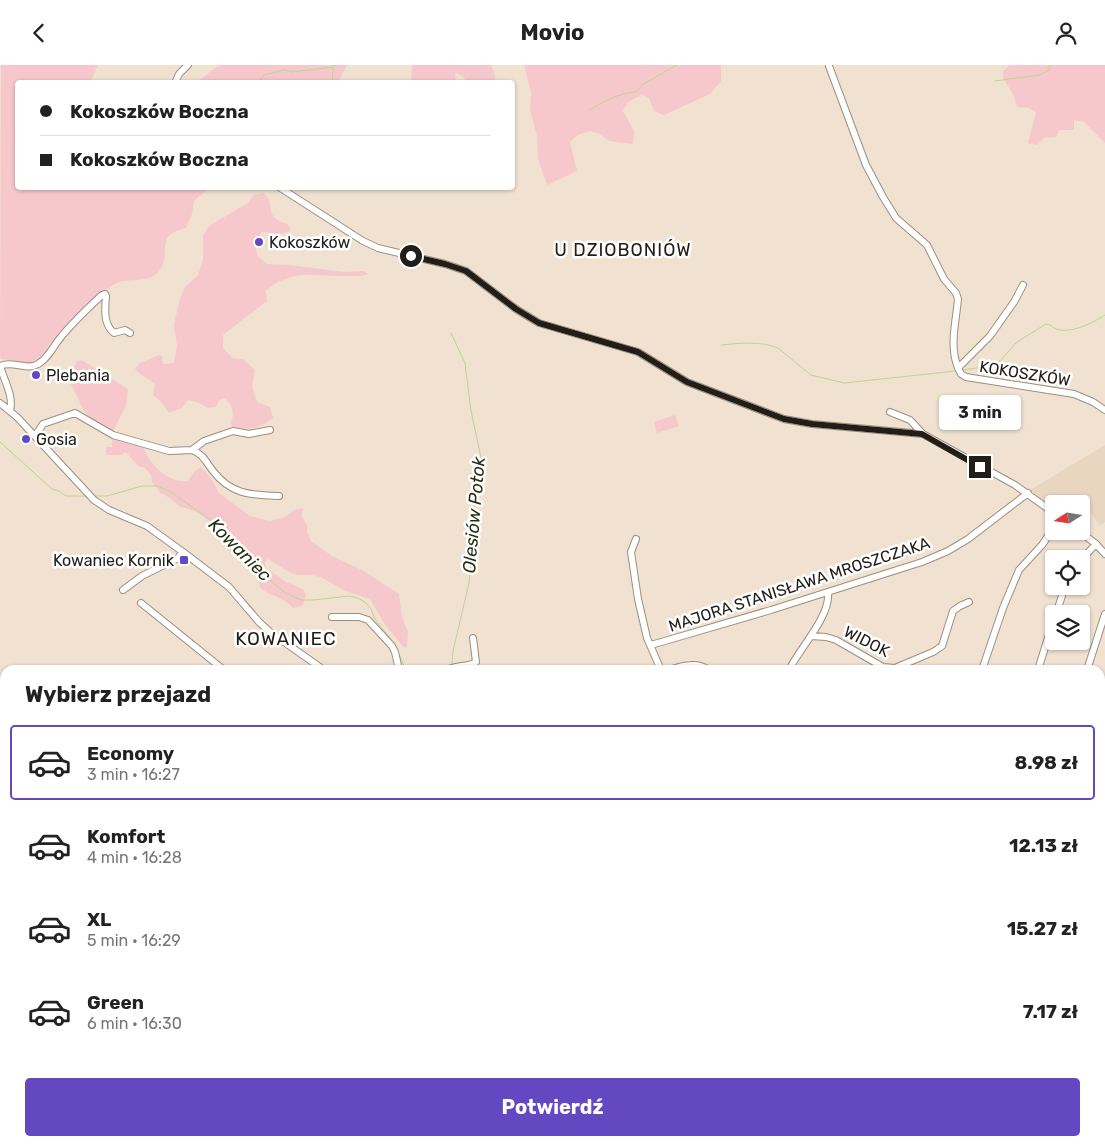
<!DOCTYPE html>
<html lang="pl">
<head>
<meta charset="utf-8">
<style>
  :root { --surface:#fff; --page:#f2f2f2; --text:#222; --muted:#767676; --line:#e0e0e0; --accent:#6348c1 }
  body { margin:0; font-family:Rubik,sans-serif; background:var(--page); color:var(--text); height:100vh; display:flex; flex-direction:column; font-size:19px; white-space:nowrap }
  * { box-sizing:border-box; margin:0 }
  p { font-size:16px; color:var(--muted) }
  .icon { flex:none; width:28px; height:28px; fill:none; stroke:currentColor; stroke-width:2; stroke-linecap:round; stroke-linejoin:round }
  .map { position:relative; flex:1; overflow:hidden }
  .details { position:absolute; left:0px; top:600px; width:1105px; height:481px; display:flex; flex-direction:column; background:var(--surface); border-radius:15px 15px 0 0; box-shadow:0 1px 4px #0004 }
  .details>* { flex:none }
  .banner { position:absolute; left:15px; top:15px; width:500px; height:110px; border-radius:5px; box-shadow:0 1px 4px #0004; display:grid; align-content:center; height:110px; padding:0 25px; background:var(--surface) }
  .needle { width:32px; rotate:258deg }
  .buttons { position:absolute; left:1045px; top:430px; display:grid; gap:10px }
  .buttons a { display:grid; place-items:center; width:45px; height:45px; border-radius:5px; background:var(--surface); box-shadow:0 1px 4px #0004; font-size:25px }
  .end { position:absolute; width:22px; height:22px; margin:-11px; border:6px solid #221d17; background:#fff; box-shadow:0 0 0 2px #fff }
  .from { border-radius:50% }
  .bubble { position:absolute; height:35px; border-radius:5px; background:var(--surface); box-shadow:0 1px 4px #0004; font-size:16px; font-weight:700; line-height:35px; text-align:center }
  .banner b { display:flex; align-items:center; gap:18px; height:48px; font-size:19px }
  .banner b+b { border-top:1px solid var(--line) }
  .banner i { width:12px; height:12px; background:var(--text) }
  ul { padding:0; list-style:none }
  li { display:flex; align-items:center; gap:15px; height:75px; margin:0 10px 8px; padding:0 15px; border:2px solid transparent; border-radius:5px }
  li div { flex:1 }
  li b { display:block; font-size:19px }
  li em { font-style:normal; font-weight:700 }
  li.on { border-color:var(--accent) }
  li>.icon { width:45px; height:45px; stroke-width:1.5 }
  h2 { padding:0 25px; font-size:22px; line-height:60px }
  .primary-button { display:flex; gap:10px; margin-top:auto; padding:10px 25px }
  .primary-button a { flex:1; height:58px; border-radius:5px; background:var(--accent); color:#fff; font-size:20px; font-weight:700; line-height:58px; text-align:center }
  header { display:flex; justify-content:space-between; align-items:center; height:65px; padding:0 25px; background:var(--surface); font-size:22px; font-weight:700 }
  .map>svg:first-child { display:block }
  .built { fill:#e9d6c0 }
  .green { fill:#f7c8cb }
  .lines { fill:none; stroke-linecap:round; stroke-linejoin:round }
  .stream { stroke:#b8d88f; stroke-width:1 }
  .minor-casing { stroke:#9c8f80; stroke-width:8 }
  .minor { stroke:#fff; stroke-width:6 }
  .route { stroke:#221d17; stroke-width:6 }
  .poi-dot { fill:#6348c1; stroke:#fff; stroke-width:2 }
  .labels { text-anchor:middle; stroke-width:5; stroke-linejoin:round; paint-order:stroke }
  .poi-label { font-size:16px; fill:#221d17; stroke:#fff; text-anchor:start }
  .street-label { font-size:16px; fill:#221d17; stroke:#fff }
  .neighbourhood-label { font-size:18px; letter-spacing:1px; fill:#221d17; stroke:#fff }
  .water-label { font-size:18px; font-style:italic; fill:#233011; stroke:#fff }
  .quarter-label { font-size:19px; letter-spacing:1px; fill:#221d17; stroke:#fff }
</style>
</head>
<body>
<header><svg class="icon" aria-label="back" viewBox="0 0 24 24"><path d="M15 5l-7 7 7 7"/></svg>Movio<svg class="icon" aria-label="person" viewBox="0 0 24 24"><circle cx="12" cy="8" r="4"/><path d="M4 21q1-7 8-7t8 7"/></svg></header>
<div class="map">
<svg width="1105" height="1081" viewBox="0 0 1105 1081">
  <rect width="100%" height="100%" fill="#f0e1d1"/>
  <!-- built -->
  <path class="built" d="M1105,380V457L1100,461L1086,442L1081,444V439H1054V443L1030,425Z"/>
  <!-- green -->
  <path class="green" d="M1,0H98L90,17L18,18V122L209,123L194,136L192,149L186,163C153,170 173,188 159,206C149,220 127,211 113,220C95,232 73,251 59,268C52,278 47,292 35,296C24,300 12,294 1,294L0,291Z
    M219,0H347L338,17H197Z
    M412,0H491L495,10V17H468L462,11L455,8L456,17H411Z
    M524,0H721V16L710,29L664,50L654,46L649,33L642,30L628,37L623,46L634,66L633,79L609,76L600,69L590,66L578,70L570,77L577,106L547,120L538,94L537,71L530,45L531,27Z
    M1010,0H1105V78L1084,57L1074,55V65H1059L1056,72L1044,73L1037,80L1028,78L1036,48L1029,43L1017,42L1013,29L1003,13V6Z
    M263,128L269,134C271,150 272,155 288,159L291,166L282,169L262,167L254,179L258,191L266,199L289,200L345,207L364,206L368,209C362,212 356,211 349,211C315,212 296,202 266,225L267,236L223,270V283L232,293L243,294L255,305L252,322L257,337L270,342L273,353C260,363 249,366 233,362L231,359C234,347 234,341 224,333L219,335L216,342L208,343L197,337L188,335L182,343L169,348L160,336L153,330L155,320C149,313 141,311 135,304L140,298L159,290L162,291L163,299L174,298L177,281L174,260L179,237L185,222L198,210L203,195V171L209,161L248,138L254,130Z
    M82,295L128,324L126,341L113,366L94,357L84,346L69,315L77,296Z
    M675,350L679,361L657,368L654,357Z
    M112,373L144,383C150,400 169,419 188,416L194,407L201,402L211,413L219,428L250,451L269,456L285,452L296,444L304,443L301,450L307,460V467L311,476L332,491L364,506L399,529L402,552L408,567L407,582L404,583L384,558L370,534L343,525L321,512L312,510H297L289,507L268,494L265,497L266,503L286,517L303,524L306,530L303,540L293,543C284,532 270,531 260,523C258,503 238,496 226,483C220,476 219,467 213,460C206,451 191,443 180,442L170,433L161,428L152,417L151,410L145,403L138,401L126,387L121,390H106V382H112Z
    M0,878H5V977H0Z
    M0,1037H5V1076H40L42,1081H0Z
    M416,1076H570L565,1081H413Z"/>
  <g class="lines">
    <!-- stream -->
    <path class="stream" d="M995,16L1040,10L1049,5L1050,0
      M254,18L260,15L264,10L284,5L292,7L333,2L336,0
      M332,18L333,3
      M590,45C604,36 619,28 636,27L643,19L677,0
      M451,268L465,298L471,346L482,397L481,423L476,434L472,457L474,466L469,518L453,586L452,599
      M721,280C740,278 761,276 778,283L811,310L844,318L956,306
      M963,305L990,301L999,297L1017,277L1046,259C1051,259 1051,262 1056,264C1072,269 1092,258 1105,250
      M0,377L52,424L59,426L66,431H88
      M94,431H107L142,421H158L171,427L219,461L225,473L237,487L284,527L301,535H313L349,531L358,533L365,537L371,544L375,554L393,577
      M398,587L406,605
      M1100,818L1105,815
      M0,1009L5,1001
      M312,1076L315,1081
      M318,1081L335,1077L346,1081
      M389,1081L395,1076"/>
    <defs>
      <path id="minor" d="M829,1L866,100L883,132L896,153L927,180L944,214L956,228L958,234C956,257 949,281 958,303
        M175,18L179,9L188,0
        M279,122L363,176L378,183L445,199L466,206L516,244L539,258L638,287L687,317L784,354L812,359L923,369L1015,420L1054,448
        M1023,220L1014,237L990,271L958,303L961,309L966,312L1074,329L1093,337L1105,345
        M0,338L17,352L94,435L109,445L147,461L183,487L229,522L259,557L270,567L324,605
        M10,345C14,332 4,315 0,301C12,295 27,306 38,299C49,293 53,281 61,272C73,257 88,243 102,230L105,229L106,231C105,244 103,259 114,268L125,265L130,268
        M890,347L910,355L923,369
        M35,371L43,359L75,348L113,370L169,386L192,385L204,376L233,366L249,369L270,365
        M192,385C203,389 206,397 213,406C231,430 252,430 279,431
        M1079,466L1096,479L1105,489
        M636,474L631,487L638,534L647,573L661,605
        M1081,495L1096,479
        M123,525L142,511L178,493L183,487
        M141,538L224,605
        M1059,540L1065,521
        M332,552H359L368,555L392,581L395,587L399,605
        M811,571L826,572L836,575L883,602L895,603L933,587L942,581L953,546L960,541L969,537
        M651,580L771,545L922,497L948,486L968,474L1028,428
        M447,605C457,599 468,603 476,597L473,573
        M670,605C682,600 698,597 709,605
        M789,605C799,584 831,551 828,527
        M982,605L1003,543L1019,505L1042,480L1054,462
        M1038,605L1051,563
        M1087,605L1105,549
        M1100,687L1105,688
        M1100,749L1105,747
        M1100,799L1105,797
        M0,829H5
        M0,991L5,989
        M181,1081L185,1076
        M254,1081L255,1076"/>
    </defs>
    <!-- minor casing -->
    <use href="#minor" class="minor-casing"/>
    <!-- minor -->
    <use href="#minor" class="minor"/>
  </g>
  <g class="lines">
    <!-- route -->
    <path class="route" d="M411,191L445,199L466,206L516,244L539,258L638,287L687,317L784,354L812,359L922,369L980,402"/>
  </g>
  <!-- markers -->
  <g class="poi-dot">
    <circle cx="259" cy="177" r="5"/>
    <circle cx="36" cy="310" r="5"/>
    <circle cx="26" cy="374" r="5"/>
    <rect x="179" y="490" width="10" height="10" rx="2.5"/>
  </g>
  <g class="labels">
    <!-- poi labels -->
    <g class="poi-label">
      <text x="269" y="183">Kokoszków</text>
      <text x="46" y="316">Plebania</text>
      <text x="36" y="380">Gosia</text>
      <text x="174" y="501" text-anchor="end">Kowaniec Kornik</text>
    </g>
    <!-- street labels -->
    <g class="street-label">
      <text transform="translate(1025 308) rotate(9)" y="6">KOKOSZKÓW</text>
      <text transform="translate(799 519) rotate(-18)" y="6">MAJORA STANISŁAWA MROSZCZAKA</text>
      <text transform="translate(867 576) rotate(27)" y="6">WIDOK</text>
    </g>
    <!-- neighbourhood labels -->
    <g class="neighbourhood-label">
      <text x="623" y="191">U DZIOBONIÓW</text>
    </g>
    <!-- water labels -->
    <g class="water-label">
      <text transform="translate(474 450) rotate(-85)" y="6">Olesiów Potok</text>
      <text transform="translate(240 485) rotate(45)" y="6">Kowaniec</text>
    </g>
    <!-- quarter labels -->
    <g class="quarter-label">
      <text x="286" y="580">KOWANIEC</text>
    </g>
  </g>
</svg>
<div class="buttons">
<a><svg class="needle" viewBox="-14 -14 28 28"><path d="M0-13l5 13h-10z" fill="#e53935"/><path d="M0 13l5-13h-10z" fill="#767676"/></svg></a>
<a><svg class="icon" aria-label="locate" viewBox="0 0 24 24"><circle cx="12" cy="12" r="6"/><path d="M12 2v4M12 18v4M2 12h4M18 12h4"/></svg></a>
<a><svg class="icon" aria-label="layers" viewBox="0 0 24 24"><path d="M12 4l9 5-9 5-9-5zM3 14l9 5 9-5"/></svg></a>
</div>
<i class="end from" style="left:411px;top:191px"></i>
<i class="end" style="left:980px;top:402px"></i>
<div class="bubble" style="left:939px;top:330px;width:82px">3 min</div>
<div class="banner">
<b><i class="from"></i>Kokoszków Boczna</b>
<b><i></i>Kokoszków Boczna</b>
</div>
<section class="details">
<h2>Wybierz przejazd</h2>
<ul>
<li class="on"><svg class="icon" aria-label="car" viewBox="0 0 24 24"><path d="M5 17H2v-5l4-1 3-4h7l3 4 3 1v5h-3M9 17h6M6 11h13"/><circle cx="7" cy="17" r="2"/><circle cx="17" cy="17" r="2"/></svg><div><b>Economy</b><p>3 min · 16:27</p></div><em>8.98 zł</em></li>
<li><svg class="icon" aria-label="car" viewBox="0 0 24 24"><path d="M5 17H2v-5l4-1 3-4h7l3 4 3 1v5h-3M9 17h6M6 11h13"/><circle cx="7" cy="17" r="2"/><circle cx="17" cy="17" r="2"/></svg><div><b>Komfort</b><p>4 min · 16:28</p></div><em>12.13 zł</em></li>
<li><svg class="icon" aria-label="car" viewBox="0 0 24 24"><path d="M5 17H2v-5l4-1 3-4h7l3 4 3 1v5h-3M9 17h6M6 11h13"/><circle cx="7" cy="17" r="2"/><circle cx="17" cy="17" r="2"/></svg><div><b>XL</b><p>5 min · 16:29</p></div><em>15.27 zł</em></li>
<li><svg class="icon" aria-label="car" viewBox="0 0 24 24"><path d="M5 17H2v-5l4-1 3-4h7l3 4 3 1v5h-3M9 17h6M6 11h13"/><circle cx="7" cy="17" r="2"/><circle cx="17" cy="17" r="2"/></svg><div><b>Green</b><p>6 min · 16:30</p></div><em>7.17 zł</em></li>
</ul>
<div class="primary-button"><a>Potwierdź</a></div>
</section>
</div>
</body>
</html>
